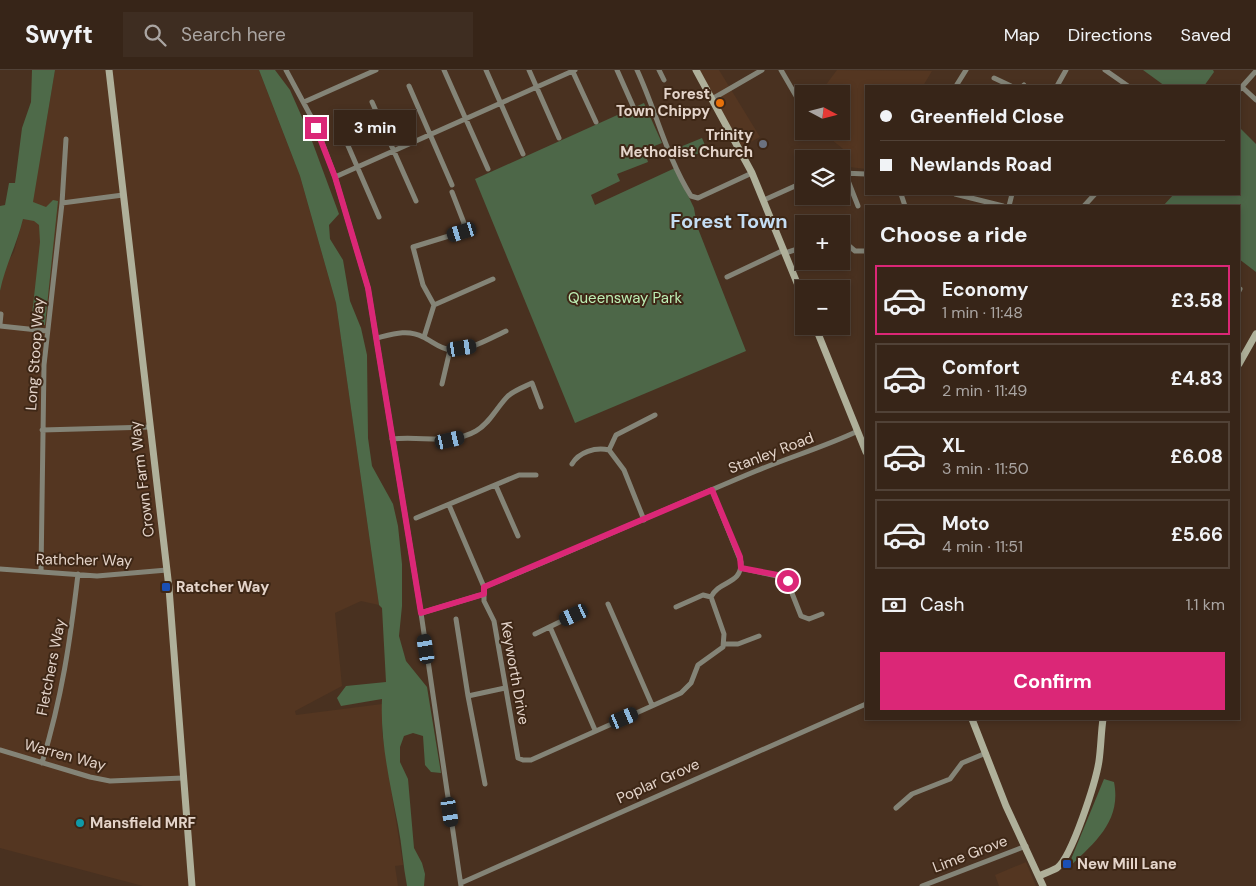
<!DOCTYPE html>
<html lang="en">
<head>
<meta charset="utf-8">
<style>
  :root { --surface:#372518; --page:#3e2d21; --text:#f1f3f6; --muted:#aaa5a2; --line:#514237; --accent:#db2777 }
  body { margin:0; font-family:"DM Sans",sans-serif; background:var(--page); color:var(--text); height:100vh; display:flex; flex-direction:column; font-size:19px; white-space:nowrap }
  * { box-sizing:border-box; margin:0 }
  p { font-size:16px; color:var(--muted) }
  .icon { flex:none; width:28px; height:28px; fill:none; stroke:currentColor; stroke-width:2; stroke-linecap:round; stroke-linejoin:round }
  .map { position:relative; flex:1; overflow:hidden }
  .side { position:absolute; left:865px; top:135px; width:375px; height:515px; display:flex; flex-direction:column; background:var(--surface); border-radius:0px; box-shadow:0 2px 8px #0003,0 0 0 1px var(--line) }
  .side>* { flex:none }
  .hud { position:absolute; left:865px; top:15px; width:375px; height:110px; border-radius:0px; box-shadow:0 2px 8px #0003,0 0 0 1px var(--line); display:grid; align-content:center; height:110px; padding:0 15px; background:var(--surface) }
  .needle { width:32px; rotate:97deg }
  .buttons { position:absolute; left:795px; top:15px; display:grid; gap:10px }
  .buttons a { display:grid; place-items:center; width:55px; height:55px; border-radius:0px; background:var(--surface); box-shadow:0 2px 8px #0003,0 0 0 1px var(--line); font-size:25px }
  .end { position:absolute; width:22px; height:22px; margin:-11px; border:6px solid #db2777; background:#fff; box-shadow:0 0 0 2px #fff }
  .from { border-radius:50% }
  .bubble { position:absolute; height:35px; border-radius:0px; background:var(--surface); box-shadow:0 2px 8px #0003,0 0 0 1px var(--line); font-size:16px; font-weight:700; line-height:35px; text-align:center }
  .car { position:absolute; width:15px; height:30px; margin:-15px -8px; border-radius:6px; box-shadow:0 0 4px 1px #0007; background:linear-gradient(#222 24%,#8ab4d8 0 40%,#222 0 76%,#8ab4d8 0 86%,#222 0) }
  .hud b { display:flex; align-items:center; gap:18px; height:48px; font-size:19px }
  .hud b+b { border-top:1px solid var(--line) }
  .hud i { width:12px; height:12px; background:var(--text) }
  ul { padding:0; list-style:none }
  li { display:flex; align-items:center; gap:15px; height:70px; margin:0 10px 8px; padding:0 5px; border:2px solid var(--line); border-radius:0px }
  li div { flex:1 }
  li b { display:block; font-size:19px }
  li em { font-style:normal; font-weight:700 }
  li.selected { border-color:var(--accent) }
  li>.icon { width:45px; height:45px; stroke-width:1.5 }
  h2 { padding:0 15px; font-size:22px; line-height:60px }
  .pay { display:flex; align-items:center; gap:12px; height:55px; padding:0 15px; font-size:19px }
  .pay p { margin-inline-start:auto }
  .action { display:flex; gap:10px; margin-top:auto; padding:10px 15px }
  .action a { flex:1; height:58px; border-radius:0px; background:var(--accent); color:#fff; font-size:20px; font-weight:700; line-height:58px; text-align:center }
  header { display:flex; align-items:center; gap:30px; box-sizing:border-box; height:70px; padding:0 25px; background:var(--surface); border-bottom:1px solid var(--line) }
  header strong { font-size:24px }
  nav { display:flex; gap:28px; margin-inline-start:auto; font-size:18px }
  .search { width:350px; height:45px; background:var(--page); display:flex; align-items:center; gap:12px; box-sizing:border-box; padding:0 18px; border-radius:0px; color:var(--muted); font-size:19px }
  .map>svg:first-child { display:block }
  .built { fill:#543621 }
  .green { fill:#4d6748 }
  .forest { fill:#4e6a49 }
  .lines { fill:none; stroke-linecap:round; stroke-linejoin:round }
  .street { stroke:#848477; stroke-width:5 }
  .secondary { stroke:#afb09a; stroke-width:7 }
  .route { stroke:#db2777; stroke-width:6 }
  .food-dot { fill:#e8710a; stroke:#3e2716; stroke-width:2 }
  .worship-dot { fill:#6b7280; stroke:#3e2716; stroke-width:2 }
  .transit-dot { fill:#1a4fb4; stroke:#3e2716; stroke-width:2 }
  .culture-dot { fill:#0f9aa8; stroke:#3e2716; stroke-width:2 }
  .labels { text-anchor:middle; stroke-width:4; stroke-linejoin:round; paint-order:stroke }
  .poi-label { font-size:15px; font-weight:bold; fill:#e4d4ca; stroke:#3e2716; text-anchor:start }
  .park-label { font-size:15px; fill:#beefb5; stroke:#3e2716 }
  .street-label { font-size:15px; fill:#e4d4ca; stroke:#3e2716 }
  .district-label { font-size:20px; font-weight:bold; fill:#c4ddf3; stroke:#3e2716 }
</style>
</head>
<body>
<header>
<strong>Swyft</strong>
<div class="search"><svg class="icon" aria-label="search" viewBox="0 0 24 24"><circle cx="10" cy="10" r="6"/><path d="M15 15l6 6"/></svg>Search here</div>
<nav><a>Map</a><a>Directions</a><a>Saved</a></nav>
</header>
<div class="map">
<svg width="1256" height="816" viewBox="0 0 1256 816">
  <rect width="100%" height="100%" fill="#493120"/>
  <!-- built -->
  <path class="built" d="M55,0H259L300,106L336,233L379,535L361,531L335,543L342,616L295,641L296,645L382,634V662L403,795L395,796L398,816H143L0,778V221L5,197L14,182L24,145L46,54Z
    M699,0H719L760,67L741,77Z
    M837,0L932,1L923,16H866V99L849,97L848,83L821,61H841V24H819Z
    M1026,792L1036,816H999L995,805Z"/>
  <!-- green -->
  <path class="green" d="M1143,0H1213L1214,2L1204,16H1165Z
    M644,33L662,73L644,80L648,92L617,104L620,111L591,125L595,135L675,98L694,138L697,156L746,281L575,353L475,109Z
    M1239,57L1256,74V202L1239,189V136H1177L1175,134L1163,136L1174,124H1239Z
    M702,68L707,80L685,89L680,77Z"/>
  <!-- forest -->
  <path class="forest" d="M32,0H55L33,132L46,137L53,130L58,131L45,255L31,254L40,172L39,155L34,151L23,149C17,174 5,196 0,221V136L5,135L9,113H15L22,58L31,32Z
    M259,0H275L290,20L309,63L339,144L329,155L330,169L343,190L350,231L361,258L367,285L368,368L372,396L393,434L398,456L402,494V536L399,566L406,591L427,617L441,703L431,702L425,695L423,666L413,663L404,666L400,677V692L408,709L414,778L422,793L425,804L424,816H407C403,796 402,775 398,755C390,713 380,672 382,629L341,636L337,628L346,616L386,612L382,538L379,535L336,233L300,106Z
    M1104,709L1114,712C1122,752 1093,774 1067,799Z"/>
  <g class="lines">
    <!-- street -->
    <path class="street" d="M286,0L315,54L335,107L368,218L421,543L461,816
      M444,0L488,99
      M486,0L523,84
      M529,0L559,68
      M572,0L596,52
      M617,0L633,36
      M637,0C656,41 667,88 691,126L698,128L752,103
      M659,0L664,10
      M781,0L803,38
      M1105,0L1128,16
      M994,8L1011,16
      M409,16L452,115
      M956,16L966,0
      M1023,16L1024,15
      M1057,16L1066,0
      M1242,17L1256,30
      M1239,20L1256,1
      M712,29L762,0
      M304,32L376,0
      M372,32L416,131
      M336,48L379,147
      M842,103L866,104
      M845,103L858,136
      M335,107L575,0
      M901,124L905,136
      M955,124L1003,136
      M764,130L804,112
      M62,133L123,125
      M1009,136L1012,124
      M1084,136L1095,124
      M841,169L855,181H866
      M785,183L804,177
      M727,207L784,180
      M1239,221L1240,219
      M434,235L423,215L413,177L462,162L464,153L452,122
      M0,254L1,244
      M0,256L47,261
      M424,267L434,235L493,209
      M377,268C393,264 408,259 423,267C432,271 440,279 451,280C471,280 489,269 506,261
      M442,314L450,280
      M42,360L150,357
      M392,369C421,365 450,376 476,361C491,352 496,338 508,326C515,320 524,317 532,313L541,337
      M609,380L616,365L655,345
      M572,394C579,382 595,377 609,380L624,400L644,450
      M496,416L518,466
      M712,420L741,492C742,515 719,510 711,527L724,564L723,577L698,595L691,613L681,623L531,690H523L518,688L494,551L484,531V517C575,480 665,439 756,401C790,387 824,377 858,361
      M449,435L484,517
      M416,448L519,405H536
      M741,498L786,508L801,546L809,549L822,544
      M0,499L97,506L167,500
      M41,502L44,295L62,133L66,69
      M608,534L652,635
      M676,537L703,525L711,527
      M421,543L484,524
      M456,549L468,626L485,714
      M550,557L595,660
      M535,564L574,545
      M724,574H738L759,566
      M468,626L505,618
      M0,680L90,707L110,711L183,708
      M42,693C62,627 70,572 78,504
      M896,738L912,724L950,709L962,693L986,683
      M461,813L866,634
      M922,816L1026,776"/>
    <!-- secondary -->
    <path class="secondary" d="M109,0L169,518L192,816
      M696,0L752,103L804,230
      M815,256L866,382
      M1239,294L1256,264
      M972,649L1006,736L1043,816
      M1039,806C1045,803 1052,801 1057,798C1072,787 1096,711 1099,691C1101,677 1101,663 1103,649"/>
  </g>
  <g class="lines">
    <!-- route -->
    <path class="route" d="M316,58L335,107L368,218L421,543L484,524V517L712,420L740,487L741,498L783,506L788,511"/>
  </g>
  <!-- markers -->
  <circle class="food-dot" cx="720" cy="33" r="5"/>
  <circle class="worship-dot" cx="763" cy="74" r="5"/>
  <g class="transit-dot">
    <rect x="161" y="512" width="10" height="10" rx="2.5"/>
    <rect x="1062" y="789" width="10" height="10" rx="2.5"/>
  </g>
  <circle class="culture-dot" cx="80" cy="753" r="5"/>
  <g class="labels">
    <!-- poi labels -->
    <g class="poi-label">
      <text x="710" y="29" text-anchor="end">Forest<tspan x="710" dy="17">Town Chippy</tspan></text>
      <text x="753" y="70" text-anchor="end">Trinity<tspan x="753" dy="17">Methodist Church</tspan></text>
      <text x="176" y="522">Ratcher Way</text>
      <text x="90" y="758">Mansfield MRF</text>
      <text x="1077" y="799">New Mill Lane</text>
    </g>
    <!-- park labels -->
    <g class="park-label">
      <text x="625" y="233">Queensway Park</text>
    </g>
    <!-- street labels -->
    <g class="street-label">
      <text transform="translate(35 284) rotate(-86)" y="5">Long Stoop Way</text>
      <text transform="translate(771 383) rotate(-21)" y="5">Stanley Road</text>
      <text transform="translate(142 409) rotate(-97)" y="5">Crown Farm Way</text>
      <text transform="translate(84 490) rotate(1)" y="5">Rathcher Way</text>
      <text transform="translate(51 597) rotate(-79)" y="5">Fletchers Way</text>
      <text transform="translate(515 603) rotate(80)" y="5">Keyworth Drive</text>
      <text transform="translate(65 685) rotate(15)" y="5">Warren Way</text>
      <text transform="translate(658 711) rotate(-24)" y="5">Poplar Grove</text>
      <text transform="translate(970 784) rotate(-21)" y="5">Lime Grove</text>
    </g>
    <!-- district labels -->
    <g class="district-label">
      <text x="729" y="158">Forest Town</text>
    </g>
  </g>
</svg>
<div class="buttons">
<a><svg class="needle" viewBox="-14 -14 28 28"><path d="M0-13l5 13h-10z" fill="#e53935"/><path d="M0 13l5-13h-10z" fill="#aaa5a2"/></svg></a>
<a><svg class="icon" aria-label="layers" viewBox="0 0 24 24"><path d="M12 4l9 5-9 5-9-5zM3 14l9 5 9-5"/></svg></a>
<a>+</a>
<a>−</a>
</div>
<i class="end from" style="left:788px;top:511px"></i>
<i class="end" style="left:316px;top:58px"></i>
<div class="bubble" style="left:334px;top:40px;width:82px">3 min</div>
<i class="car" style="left:462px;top:162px;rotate:253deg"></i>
<i class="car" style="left:462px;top:278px;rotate:81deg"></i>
<i class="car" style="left:450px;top:370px;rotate:77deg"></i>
<i class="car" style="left:574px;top:545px;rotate:245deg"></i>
<i class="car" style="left:426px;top:579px;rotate:351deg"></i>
<i class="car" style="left:624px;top:648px;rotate:67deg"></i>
<i class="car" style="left:450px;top:742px;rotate:171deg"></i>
<div class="hud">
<b><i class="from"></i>Greenfield Close</b>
<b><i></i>Newlands Road</b>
</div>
<section class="side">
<h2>Choose a ride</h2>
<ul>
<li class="selected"><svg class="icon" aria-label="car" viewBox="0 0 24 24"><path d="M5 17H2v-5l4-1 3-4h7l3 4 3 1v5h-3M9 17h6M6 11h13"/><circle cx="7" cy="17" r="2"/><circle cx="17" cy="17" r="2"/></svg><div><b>Economy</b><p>1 min · 11:48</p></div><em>£3.58</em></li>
<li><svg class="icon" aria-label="car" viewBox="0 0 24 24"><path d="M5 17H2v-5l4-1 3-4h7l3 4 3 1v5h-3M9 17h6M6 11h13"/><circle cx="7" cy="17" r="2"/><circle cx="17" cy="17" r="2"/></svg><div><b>Comfort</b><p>2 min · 11:49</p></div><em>£4.83</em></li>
<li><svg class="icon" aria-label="car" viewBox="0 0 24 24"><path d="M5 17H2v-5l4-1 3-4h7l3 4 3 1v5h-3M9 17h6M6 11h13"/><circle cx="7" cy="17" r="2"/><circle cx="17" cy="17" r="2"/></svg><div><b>XL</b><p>3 min · 11:50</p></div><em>£6.08</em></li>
<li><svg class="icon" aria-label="car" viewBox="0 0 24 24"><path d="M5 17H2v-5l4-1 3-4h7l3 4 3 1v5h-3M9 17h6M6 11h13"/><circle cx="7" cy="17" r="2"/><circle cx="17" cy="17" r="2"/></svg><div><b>Moto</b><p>4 min · 11:51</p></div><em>£5.66</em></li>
</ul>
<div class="pay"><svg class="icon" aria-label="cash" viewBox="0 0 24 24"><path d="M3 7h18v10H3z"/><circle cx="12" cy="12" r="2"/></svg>Cash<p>1.1 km</p></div>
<div class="action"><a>Confirm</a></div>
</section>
</div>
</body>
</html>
